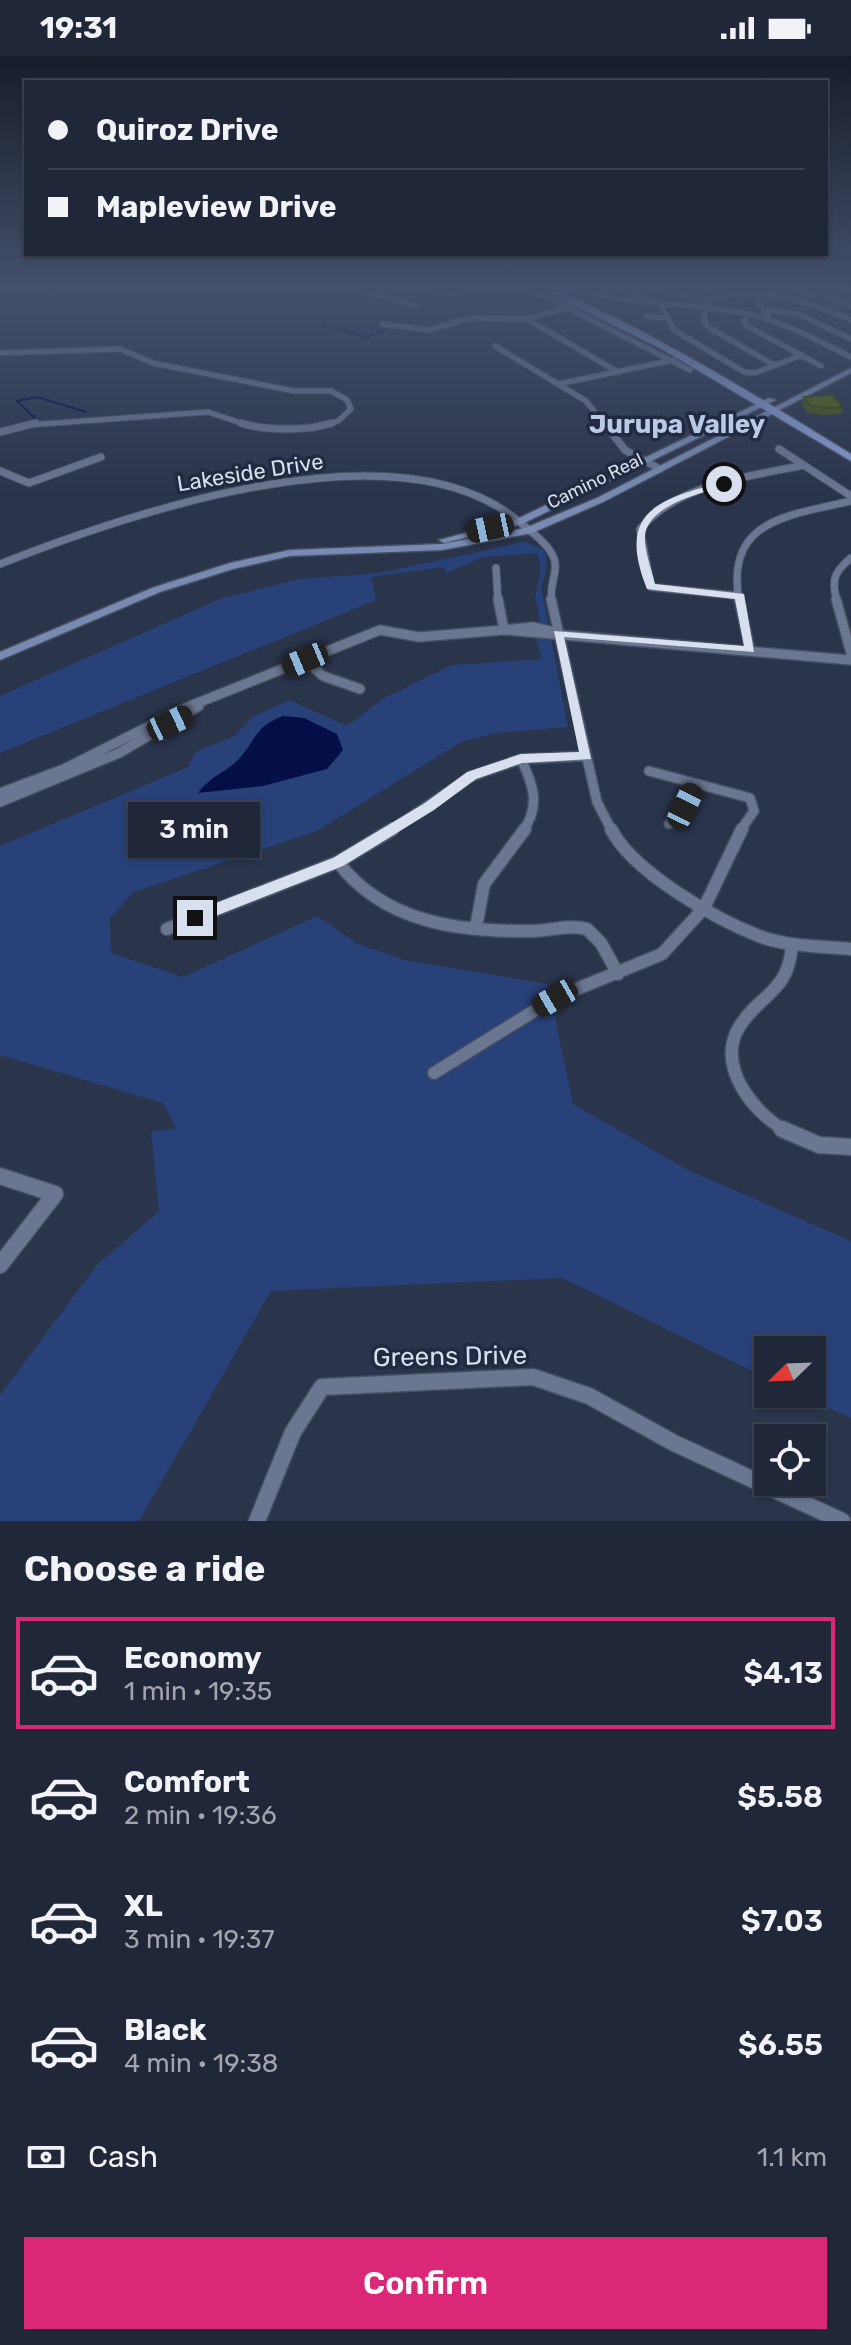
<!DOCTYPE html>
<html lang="en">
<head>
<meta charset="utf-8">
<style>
  :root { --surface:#202738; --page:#2d3343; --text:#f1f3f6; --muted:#a2a5ae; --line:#3d4453; --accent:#db2777 }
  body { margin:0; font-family:Rubik,sans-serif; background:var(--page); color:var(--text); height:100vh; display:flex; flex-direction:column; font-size:30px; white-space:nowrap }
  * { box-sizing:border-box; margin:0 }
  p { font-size:26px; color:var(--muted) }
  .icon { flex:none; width:44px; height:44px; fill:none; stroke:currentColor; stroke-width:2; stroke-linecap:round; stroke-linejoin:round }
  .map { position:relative; height:1465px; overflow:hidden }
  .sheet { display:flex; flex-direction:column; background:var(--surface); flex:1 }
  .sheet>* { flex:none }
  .top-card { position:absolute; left:24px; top:24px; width:804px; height:176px; border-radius:0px; box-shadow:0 2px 6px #0004,0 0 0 2px var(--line); display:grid; align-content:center; height:176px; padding:0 24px; background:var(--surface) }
  .needle { width:52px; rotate:247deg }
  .buttons { position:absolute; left:754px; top:1280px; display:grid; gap:16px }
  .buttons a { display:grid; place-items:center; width:72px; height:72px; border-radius:0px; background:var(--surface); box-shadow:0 2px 6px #0004,0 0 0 2px var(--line); font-size:40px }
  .end { position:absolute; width:36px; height:36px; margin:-18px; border:10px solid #d8dfee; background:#111; box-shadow:0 0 0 4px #111 }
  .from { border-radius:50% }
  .bubble { position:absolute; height:56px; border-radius:0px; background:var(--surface); box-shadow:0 2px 6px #0004,0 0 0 2px var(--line); font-size:26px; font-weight:600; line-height:56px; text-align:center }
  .car { position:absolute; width:24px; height:48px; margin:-24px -12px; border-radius:10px; box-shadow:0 0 6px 2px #0007; background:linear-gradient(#222 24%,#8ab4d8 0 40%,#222 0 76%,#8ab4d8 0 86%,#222 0) }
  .top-card b { display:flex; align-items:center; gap:28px; height:76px; font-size:30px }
  .top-card b+b { border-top:2px solid var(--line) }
  .top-card i { width:20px; height:20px; background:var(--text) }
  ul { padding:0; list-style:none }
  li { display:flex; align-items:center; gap:24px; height:112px; margin:0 16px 12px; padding:0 8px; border:4px solid transparent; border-radius:0px }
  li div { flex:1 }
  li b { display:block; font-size:30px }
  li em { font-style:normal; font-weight:600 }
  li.on { border-color:var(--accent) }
  li>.icon { width:72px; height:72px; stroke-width:1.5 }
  h2 { padding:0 24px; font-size:36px; line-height:96px }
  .pay { display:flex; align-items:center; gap:20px; height:88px; padding:0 24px; font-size:30px }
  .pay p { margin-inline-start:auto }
  .button { display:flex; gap:16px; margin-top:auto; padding:16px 24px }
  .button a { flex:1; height:92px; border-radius:0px; background:var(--accent); color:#fff; font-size:32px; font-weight:600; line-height:92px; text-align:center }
  .status { display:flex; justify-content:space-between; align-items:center; height:56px; padding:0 40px; background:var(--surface); direction:ltr }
  .status svg { height:22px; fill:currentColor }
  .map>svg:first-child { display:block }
  .green { fill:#294179 }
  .water { fill:#030f46 }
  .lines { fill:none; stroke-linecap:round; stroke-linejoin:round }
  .stream { stroke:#030f46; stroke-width:2 }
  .street-far4-casing { stroke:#464f62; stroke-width:7 }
  .street-far3-casing { stroke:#464f62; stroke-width:9 }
  .street-far2-casing { stroke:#464f62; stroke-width:12 }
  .street-far1-casing { stroke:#464f62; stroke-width:15 }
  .street-casing { stroke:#464f62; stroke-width:19 }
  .secondary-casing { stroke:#464f62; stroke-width:3 }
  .primary-casing { stroke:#464f62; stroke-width:3 }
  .street-far4 { stroke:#6b7791; stroke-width:5 }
  .street-far3 { stroke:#6b7791; stroke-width:7 }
  .street-far2 { stroke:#6b7791; stroke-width:9 }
  .street-far1 { stroke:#6b7791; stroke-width:12 }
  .street { stroke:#6b7791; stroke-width:16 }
  .secondary { fill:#788ab1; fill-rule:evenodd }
  .primary { fill:#849cd1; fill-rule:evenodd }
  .wall { fill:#47540f }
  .building { fill:#526211; stroke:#39450c; stroke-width:2 }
  .route { fill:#d8dfee }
  .labels { text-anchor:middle; stroke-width:7; stroke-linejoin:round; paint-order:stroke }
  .far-street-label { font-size:18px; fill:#d8dfee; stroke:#202a40 }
  .street-label { font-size:22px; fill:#d8dfee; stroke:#202a40 }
  .far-district-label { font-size:26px; font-weight:bold; fill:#bbc9e6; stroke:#202a40 }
  .near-street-label { font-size:26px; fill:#d8dfee; stroke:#202a40 }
</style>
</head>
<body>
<div class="status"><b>19:31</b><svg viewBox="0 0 49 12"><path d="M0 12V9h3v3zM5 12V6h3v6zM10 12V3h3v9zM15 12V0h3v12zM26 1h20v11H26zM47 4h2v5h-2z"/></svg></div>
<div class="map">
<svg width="851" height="1465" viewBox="0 0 851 1465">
  <rect width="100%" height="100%" fill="#2a344b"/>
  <!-- green -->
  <path class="green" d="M525,486L544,494C549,508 546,517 541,530L568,671L496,677L461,686L317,775L134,836L110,862L111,897L183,921L317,860L358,888L405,904L548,928L573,1048L688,1114L851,1185V1362L799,1338H812V1294H768V1323L562,1222L271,1235L139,1465H0V1339L97,1209L159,1155L151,1076L176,1072L163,1047L0,999V790L188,711L195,696L235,680L252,661L290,644L347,670L384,642L452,609L542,603L535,581L540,563L535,542L541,513L537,497L484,501L446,517L444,511L371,521L376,544L0,697V640L220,543L299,523L379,517Z"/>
  <!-- water -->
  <path class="water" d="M283,660L304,662L337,678L343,694L327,713L263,730L198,737C209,721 225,717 238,704C257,683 254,671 283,660Z"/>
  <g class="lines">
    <!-- stream -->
    <path class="stream" d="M60,233H71
      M108,233H140
      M30,250L50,244L48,238L54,233
      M322,269L368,281L385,273
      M37,364L17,345L37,341L86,356"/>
    <defs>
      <path id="street-far4" d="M357,233L416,250
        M434,233L455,239
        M530,233L690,314
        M579,233C635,251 692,246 749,258C785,266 818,285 851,301
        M622,233L661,249L674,274L744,316L755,317L802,299
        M667,233L707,244
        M758,233V245L770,263
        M798,233L814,240
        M814,233L851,250
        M763,253L798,258L851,283
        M750,258L744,264L747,270L821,310
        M647,260L665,262
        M527,263L618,316
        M382,268L428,274L472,262L527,263L569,251
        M495,290L586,345L605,369
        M0,297L120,293L153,307L294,335H331L347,344L351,353L338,365L326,369
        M774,309L708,271L704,264L705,246C751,226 807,245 851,264
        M558,328L674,304
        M28,369L208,356L247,369"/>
      <path id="street-far3" d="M241,367C266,375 307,375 332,367
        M604,367L625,394L660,413
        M0,376L36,367
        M779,393L851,440
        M0,415L29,427L101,401
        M0,508C130,457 396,365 517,464C529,474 545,485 552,498C561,513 548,529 552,545
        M496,512L498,545
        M740,540L651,531L640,473C679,427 748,421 804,409
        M739,545C725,463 788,460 851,445
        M837,545C831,524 834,516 851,502"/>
      <path id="street-far2" d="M551,543L597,746L612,775
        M739,543L750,594
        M836,543L851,597
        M558,577L533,571L504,574L851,604
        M305,604L323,620L360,633
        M521,703C533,728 541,750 523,775
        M649,715L750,742L754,755L740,775
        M0,737L64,713L185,652L380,574L419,581L504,574L498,543
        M0,746L119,697L199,650
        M669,768L685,750L694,729
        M390,775L472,720L521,703L586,700"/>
      <path id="street-far1" d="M611,773C632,815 715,863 759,880C788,891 821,890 851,893
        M338,806C384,867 460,876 532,875C550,875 569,868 587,873L601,887L618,918
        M476,871L484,828L525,773
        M167,873L338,806L393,773
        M434,1017L555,942L662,898L704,852L742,773
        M786,1075C754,1057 717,1012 738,973C759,937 789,938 792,888"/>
      <path id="street" d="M782,1073L819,1089L851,1091
        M0,1120L55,1138L0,1209
        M257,1465L293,1376L322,1331L533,1321L589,1340L674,1387L842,1465"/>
      <path id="secondary" d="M851,312V317L603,446L532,477L442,494L290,500L233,513L160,536L0,604V596L152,532L230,507L290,494L442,488L525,472L597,442Z
        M769,342L776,344L522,468L444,487L439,484L515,464Z"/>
      <path id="primary" d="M540,233C561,233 584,247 603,256C689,298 770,348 851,398V405L660,292Z"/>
    </defs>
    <!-- street-far4 casing -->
    <use href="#street-far4" class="street-far4-casing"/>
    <!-- street-far3 casing -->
    <use href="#street-far3" class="street-far3-casing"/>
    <!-- street-far2 casing -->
    <use href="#street-far2" class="street-far2-casing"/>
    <!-- street-far1 casing -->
    <use href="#street-far1" class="street-far1-casing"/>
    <!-- street casing -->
    <use href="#street" class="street-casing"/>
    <!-- secondary casing -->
    <use href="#secondary" class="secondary-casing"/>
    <!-- primary casing -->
    <use href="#primary" class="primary-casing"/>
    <!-- street-far4 -->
    <use href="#street-far4" class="street-far4"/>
    <!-- street-far3 -->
    <use href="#street-far3" class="street-far3"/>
    <!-- street-far2 -->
    <use href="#street-far2" class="street-far2"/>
    <!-- street-far1 -->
    <use href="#street-far1" class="street-far1"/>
    <!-- street -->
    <use href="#street" class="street"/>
    <!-- secondary -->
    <use href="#secondary" class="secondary"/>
    <!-- primary -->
    <use href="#primary" class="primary"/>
  </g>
  <!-- wall -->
  <path class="wall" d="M804,341L843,351L841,358L823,359L807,356L802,349Z"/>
  <!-- building -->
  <path class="building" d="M832,339L843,351L825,352L810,349L804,341Z"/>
  <!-- sky -->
  <linearGradient id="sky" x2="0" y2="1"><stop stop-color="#171d29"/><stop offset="0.53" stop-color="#44506c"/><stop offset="1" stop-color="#44506c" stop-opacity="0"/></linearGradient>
  <rect width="851" height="438" fill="url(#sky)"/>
  <!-- route -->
  <path class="route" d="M724,426L727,430C701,437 641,450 645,486C646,500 652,515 655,528L744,538L754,596L564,581L591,703L522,707L476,723L434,754L343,810L200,866H190V857L333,802L425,747L467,716L521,698L579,696L554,575L744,590L735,543L647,533C616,456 657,443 724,426Z"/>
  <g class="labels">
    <!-- far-street labels -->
    <g class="far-street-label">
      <text transform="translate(595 425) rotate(-26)" y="6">Camino Real</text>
    </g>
    <!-- street labels -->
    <g class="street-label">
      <text transform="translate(250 416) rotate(-9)" y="8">Lakeside Drive</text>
    </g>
    <!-- far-district labels -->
    <g class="far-district-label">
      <text x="677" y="377">Jurupa Valley</text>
    </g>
    <!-- near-street labels -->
    <g class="near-street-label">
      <text transform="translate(450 1300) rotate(-1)" y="9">Greens Drive</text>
    </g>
  </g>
</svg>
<div class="buttons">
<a><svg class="needle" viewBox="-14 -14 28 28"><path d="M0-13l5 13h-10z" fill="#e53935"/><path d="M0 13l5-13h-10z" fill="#a2a5ae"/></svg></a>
<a><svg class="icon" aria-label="locate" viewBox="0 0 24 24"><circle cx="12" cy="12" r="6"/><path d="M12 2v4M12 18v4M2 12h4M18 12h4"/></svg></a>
</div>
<i class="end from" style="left:724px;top:428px"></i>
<i class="end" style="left:195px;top:862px"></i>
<div class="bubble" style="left:128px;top:746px;width:132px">3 min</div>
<i class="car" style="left:490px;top:472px;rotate:258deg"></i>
<i class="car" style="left:305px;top:604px;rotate:247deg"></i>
<i class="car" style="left:170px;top:667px;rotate:65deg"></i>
<i class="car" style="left:685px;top:750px;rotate:26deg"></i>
<i class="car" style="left:555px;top:942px;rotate:240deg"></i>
<div class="top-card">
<b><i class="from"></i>Quiroz Drive</b>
<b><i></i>Mapleview Drive</b>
</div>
</div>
<section class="sheet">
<h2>Choose a ride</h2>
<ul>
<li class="on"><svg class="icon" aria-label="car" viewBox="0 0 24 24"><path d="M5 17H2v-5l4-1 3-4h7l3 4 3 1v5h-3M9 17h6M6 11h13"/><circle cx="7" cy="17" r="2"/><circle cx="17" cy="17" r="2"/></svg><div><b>Economy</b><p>1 min · 19:35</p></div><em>$4.13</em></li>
<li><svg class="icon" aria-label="car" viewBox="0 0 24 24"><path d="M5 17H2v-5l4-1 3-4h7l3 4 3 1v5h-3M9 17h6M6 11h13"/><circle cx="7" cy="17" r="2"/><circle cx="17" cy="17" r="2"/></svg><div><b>Comfort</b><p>2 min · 19:36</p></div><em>$5.58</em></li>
<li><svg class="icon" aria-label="car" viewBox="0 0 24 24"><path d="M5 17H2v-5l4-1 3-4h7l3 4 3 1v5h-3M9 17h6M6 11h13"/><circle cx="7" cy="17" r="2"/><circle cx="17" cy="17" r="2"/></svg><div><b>XL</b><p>3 min · 19:37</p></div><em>$7.03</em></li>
<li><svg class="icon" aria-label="car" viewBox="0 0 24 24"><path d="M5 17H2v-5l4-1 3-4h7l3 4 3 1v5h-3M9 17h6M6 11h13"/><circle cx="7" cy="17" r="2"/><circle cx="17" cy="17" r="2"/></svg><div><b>Black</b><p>4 min · 19:38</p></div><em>$6.55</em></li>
</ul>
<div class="pay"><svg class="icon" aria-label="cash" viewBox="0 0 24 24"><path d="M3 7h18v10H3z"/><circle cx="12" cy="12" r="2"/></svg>Cash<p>1.1 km</p></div>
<div class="button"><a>Confirm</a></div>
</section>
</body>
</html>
